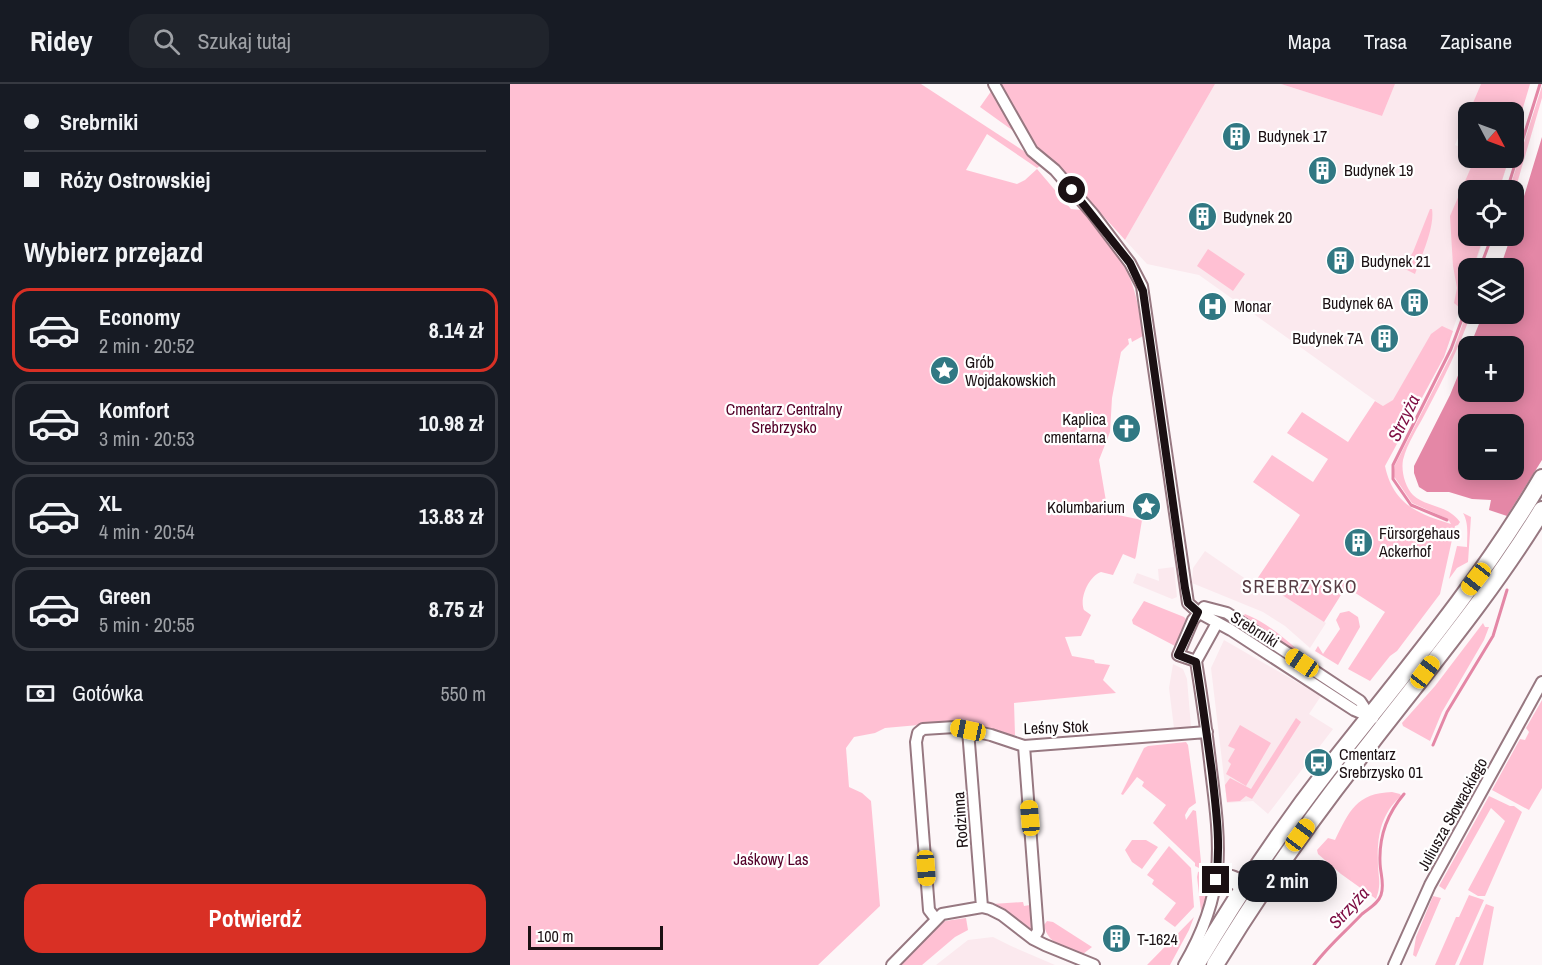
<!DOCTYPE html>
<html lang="pl">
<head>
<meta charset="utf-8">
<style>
  :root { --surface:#171b24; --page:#20242c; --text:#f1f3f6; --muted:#9ea1a6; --line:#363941; --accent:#d93025 }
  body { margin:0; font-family:"Archivo Narrow",sans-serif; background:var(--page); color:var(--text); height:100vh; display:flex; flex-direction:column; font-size:22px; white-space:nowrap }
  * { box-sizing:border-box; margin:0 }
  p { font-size:20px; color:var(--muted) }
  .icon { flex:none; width:33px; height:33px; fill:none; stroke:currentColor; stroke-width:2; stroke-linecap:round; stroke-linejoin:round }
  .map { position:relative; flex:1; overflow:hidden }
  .details { display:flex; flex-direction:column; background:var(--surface); width:510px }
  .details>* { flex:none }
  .hud { display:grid; align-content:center; height:132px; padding:0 24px; background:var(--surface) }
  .needle { width:39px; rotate:131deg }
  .buttons { position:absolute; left:948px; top:18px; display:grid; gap:12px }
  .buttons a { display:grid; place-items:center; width:66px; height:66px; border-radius:12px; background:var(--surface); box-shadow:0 3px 15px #0003; font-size:30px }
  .scale { position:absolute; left:18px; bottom:15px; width:135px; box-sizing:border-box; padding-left:6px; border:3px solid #1b1013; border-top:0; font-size:16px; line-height:21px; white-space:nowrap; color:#1b1013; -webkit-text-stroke:4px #fff; paint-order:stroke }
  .end { position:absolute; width:27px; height:27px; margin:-14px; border:8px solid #1b1013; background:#fff; box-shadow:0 0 0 3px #fff }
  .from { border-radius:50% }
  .bubble { position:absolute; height:42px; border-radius:18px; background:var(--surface); box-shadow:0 3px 15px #0003; font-size:20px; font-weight:700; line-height:42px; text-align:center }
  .car { position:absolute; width:18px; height:36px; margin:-18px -9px; border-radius:8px; box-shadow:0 0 4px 2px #0007; background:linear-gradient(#f5c518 24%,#345 0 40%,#f5c518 0 76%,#345 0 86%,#f5c518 0) }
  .hud b { display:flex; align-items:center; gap:21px; height:57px; font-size:22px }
  .hud b+b { border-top:2px solid var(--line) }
  .hud i { width:15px; height:15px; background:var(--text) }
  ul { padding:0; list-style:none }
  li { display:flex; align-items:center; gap:18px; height:84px; margin:0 12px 9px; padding:0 12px; border:3px solid var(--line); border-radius:18px }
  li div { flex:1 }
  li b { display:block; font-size:22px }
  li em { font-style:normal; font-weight:700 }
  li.current { border-color:var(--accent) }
  li>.icon { width:54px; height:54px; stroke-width:1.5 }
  h2 { padding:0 24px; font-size:27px; line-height:72px }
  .pay { display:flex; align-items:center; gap:15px; height:66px; padding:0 24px; font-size:22px }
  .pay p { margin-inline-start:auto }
  .primary-button { display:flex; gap:12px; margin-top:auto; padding:12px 24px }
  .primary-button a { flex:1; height:69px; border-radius:18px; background:var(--accent); color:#fff; font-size:24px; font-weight:700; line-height:69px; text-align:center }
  header { display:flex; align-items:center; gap:36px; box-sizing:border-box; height:84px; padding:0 30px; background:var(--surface); border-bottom:2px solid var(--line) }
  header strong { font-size:28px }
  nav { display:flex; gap:33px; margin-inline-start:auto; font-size:21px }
  .search { width:420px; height:54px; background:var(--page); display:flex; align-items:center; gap:15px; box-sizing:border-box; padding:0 21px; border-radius:18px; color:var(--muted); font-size:22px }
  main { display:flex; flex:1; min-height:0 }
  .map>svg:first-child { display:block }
  .built { fill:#fbe9ee }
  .green { fill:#ffc0d3 }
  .water { fill:#e487a6; fill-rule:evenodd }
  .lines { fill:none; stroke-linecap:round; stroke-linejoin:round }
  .stream { stroke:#e487a6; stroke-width:3 }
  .street-casing { stroke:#977881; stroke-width:14 }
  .primary-casing { stroke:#977881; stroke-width:20 }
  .street { stroke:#fff; stroke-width:10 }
  .primary { stroke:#fff; stroke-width:16 }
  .route { stroke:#1b1013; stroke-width:8 }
  .labels { text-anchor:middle; stroke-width:4.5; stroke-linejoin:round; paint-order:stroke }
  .poi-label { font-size:16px; fill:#1b1013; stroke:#fff; text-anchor:start }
  .park-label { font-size:16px; fill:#540029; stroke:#fff }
  .street-label { font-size:16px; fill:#1b1013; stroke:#fff }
  .water-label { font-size:18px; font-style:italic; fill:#7d0c42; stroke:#fff }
  .neighbourhood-label { font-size:18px; letter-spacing:1.5px; fill:#583d45; stroke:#fff }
</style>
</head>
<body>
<header>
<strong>Ridey</strong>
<div class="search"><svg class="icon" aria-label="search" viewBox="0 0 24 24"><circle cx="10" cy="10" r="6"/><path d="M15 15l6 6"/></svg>Szukaj tutaj</div>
<nav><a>Mapa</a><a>Trasa</a><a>Zapisane</a></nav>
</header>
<main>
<section class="details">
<div class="hud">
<b><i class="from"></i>Srebrniki</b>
<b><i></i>Róży Ostrowskiej</b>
</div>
<h2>Wybierz przejazd</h2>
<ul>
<li class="current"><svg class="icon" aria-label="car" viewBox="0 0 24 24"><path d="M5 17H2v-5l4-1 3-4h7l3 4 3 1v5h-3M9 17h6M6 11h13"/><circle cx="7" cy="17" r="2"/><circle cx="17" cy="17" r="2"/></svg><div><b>Economy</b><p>2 min · 20:52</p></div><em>8.14 zł</em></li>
<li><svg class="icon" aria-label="car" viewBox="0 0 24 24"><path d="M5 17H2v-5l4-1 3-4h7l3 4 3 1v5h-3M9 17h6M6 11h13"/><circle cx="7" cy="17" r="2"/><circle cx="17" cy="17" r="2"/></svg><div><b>Komfort</b><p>3 min · 20:53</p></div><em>10.98 zł</em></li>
<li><svg class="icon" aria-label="car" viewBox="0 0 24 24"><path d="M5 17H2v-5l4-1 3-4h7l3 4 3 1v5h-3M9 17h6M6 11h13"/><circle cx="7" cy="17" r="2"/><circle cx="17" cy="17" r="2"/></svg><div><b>XL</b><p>4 min · 20:54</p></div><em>13.83 zł</em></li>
<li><svg class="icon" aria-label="car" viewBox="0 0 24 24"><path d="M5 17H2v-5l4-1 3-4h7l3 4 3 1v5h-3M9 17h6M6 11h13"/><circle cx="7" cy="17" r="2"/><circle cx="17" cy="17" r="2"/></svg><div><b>Green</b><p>5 min · 20:55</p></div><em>8.75 zł</em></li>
</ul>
<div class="pay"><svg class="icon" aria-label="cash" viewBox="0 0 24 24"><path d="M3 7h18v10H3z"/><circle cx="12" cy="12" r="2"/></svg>Gotówka<p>550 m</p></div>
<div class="primary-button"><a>Potwierdź</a></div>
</section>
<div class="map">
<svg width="1032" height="881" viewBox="0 0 1032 881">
  <rect width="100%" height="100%" fill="#fdf6f8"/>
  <!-- built -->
  <path class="built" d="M705,0H771L872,32L885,0H971L945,61L958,66V74H977L997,82L989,106H958V152H975L964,184H958V200L934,273L898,340L689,191L637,180L615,156Z
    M695,467L743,500L747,495L816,539L800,564L775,542L753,528L682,499L683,484Z
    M664,483L667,513L662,515L623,499L627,489L649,497L648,485Z
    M714,556L811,612L799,630L823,645L758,730L743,717L717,719L701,584Z
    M663,580L673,585L677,595L681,643L664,644L659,604Z
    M483,853L501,862L545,881H426L458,856Z"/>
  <!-- green -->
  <path class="green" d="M0,0H411L520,71L530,82L527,84L477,50L456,86L507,100L515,96L527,85L561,125L571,126L576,131C591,152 612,173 621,197C628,215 630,234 633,252L622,258L621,254L618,255L619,260L611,268L602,314L600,348L589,376L598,429L632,436L626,472L625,475L613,470L603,491L591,488C579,492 569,514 574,526L581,531L571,552L555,553L562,572L584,576L585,579L600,581L593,596L606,609L504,619L505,651L495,652L453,637L375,644L365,649L344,653L336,664L339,703L352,709L361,717L370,822L308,881H0Z
    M490,0H705L615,156L558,93L525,66L509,31Z
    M771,0H885L872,32Z
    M971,0H1020L1004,54V28H959Z
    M1032,2V14L1004,110V106H999Z
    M482,6L509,51L470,23Z
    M965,74H999L989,106H958V152H974L963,184H958V199L950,224L944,219L947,204L943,182L940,132Z
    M920,125H922C925,143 911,173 905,190L893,184L903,168Z
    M698,165L735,190L723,207L687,182Z
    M958,225V230H961C949,263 934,294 917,326C909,342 897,359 893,376C891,387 895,403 903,411C917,424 937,420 950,438L948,441L945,442L930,510L887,567L880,572L860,597L838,585L875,528L836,503L814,538L747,495L790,431L743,398L762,371L803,398L818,375L777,349L792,328L838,358L865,317L873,322L883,316L921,250L932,242L943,247L934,273L875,382C883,420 908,430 941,440L938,435L902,419L883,391L885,381L943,267Z
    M953,429L961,433L958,478L947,484L939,495L947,462L957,463C957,452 959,439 953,429Z
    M634,517L674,533L676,535L665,562L623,540L622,536Z
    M839,527L848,533L850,543L828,581L805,567L808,562L813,570L830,545L826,536L830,529Z
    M735,530C757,539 772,552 790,568H786L732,534Z
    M973,539L975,543H979L974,556L932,628L920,657L893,642L892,639L925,602Z
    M1032,616V704L1019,726L982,706L1010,655L1015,656L1019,648L1016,644Z
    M786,634L791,638L742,715L736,712L730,717L717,718L715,701L720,694L741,705Z
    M730,641L761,659L736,702L716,690L721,680L718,677L725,665L718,662Z
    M676,658L678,661L686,719L679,724L675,731L676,736L683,726L686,727L691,778L689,784L685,782V779L643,739L656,721L632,702L634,698L627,693L613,711L611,710L634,664L638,662Z
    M882,708L890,710L891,712C869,732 867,755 868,782C869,797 871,801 866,815L831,790L808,770L807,766L818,754L825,756C839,727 847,709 882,708Z
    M979,712L1000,722H1004L1012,728L975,812H968L958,806L995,737L981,724L935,806L929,802Z
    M622,756H636L648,763L632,785L622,778L615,766Z
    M659,762L681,784L684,823L665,843L654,835L666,819L642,800L644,796L637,791Z
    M699,784H702L700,805L693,829L691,827L687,793L688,788Z
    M959,811L974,816L945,881H925L946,833H949Z
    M923,812L931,814L906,873L903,871L906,853Z
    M513,818L514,822L520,821L521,845L489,822L482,820Z
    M976,820L984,823L973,881H949Z
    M684,833L679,846L660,881H637Z
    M456,834L458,846L445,853L412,881H388L435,837Z
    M537,837L543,838L582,863L573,870C555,863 538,861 534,841Z"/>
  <!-- water -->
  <path class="water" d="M1032,53V376L997,432L979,426L981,416L962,415L939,408H917L909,403L904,389V382L940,311L958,267V308H1004V262H960L973,230H1004V184H990L1001,152H1004V145ZM958,340H1004V386H958Z"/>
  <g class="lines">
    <!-- stream -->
    <path class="stream" d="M997,106L1030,0
      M970,184L982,152
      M937,436L901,421L883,395V381L941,265L958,219
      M923,661L937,628L983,552L997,506
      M804,881C818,862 836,847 852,830C859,824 868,820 871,811C875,800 870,789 870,778C869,752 877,730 894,710"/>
    <defs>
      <path id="street" d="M484,0L522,67L545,86L583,130L620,179L632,202L678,519L688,528L721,546L844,626L863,634
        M686,577L668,571L683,536L694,523L717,529L850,617L860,632
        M686,577L707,539
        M458,646L472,823
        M514,662L528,847L523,855
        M426,835L419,826L406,658L408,649L413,645L445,643L481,651L514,662L697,648
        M382,881L432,830L472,823L480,825L492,831L523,855L535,861L584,881
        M674,881C716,809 711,765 701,686C697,650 692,614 686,577
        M884,881L920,801L1032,598"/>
      <path id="primary" d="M706,796C718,792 726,794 733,804
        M686,881C726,813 770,747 819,684C893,590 971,498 1032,394
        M705,881C752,803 805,729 862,657C920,582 982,508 1032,426"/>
    </defs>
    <!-- street casing -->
    <use href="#street" class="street-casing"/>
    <!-- primary casing -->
    <use href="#primary" class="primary-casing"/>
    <!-- street -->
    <use href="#street" class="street"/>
    <!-- primary -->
    <use href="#primary" class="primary"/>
  </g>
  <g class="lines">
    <!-- route -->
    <path class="route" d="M562,106L620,179L633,207L675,504L678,519L688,528L668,571L686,578C692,615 697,652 702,689C706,725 711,760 706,796"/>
  </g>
  <!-- icons -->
  <defs>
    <symbol id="building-disc" viewBox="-11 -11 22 22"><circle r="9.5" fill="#317883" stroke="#fff"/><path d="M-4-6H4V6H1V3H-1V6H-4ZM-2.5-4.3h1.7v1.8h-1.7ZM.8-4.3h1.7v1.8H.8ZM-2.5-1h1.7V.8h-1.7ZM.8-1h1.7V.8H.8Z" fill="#fff"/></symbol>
    <symbol id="hospital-disc" viewBox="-11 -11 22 22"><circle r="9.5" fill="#317883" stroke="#fff"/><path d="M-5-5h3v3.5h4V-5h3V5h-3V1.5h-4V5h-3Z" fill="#fff"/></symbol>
    <symbol id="sight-disc" viewBox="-11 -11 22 22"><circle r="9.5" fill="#317883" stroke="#fff"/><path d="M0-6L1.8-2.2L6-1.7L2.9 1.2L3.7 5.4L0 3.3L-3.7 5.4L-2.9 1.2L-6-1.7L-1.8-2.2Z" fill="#fff"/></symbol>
    <symbol id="church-disc" viewBox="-11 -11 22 22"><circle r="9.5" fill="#317883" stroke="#fff"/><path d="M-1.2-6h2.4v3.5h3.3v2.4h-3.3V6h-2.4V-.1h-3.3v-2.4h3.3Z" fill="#fff"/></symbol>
    <symbol id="bus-disc" viewBox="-11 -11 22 22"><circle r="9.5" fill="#317883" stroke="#fff"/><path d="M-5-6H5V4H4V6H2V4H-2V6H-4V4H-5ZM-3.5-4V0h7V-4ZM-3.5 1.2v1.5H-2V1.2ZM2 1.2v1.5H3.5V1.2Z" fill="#fff"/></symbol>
  </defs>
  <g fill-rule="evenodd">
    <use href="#building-disc" x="710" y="36" width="33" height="33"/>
    <use href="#building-disc" x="796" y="70" width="33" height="33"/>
    <use href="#building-disc" x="676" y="116" width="33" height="33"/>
    <use href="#building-disc" x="814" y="160" width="33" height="33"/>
    <use href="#building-disc" x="888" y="202" width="33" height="33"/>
    <use href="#hospital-disc" x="686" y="206" width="33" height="33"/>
    <use href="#building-disc" x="858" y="238" width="33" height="33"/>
    <use href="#sight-disc" x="418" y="270" width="33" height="33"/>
    <use href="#church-disc" x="600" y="328" width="33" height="33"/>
    <use href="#sight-disc" x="620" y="406" width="33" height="33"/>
    <use href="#building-disc" x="832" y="442" width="33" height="33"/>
    <use href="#bus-disc" x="792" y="662" width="33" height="33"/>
    <use href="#building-disc" x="590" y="838" width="33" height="33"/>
  </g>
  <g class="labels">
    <!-- poi labels -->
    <g class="poi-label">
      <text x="748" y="58">Budynek 17</text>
      <text x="834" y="92">Budynek 19</text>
      <text x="713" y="139">Budynek 20</text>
      <text x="851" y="183">Budynek 21</text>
      <text x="883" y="225" text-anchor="end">Budynek 6A</text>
      <text x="724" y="228">Monar</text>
      <text x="853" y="260" text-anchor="end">Budynek 7A</text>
      <text x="455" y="284">Grób<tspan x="455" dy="18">Wojdakowskich</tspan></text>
      <text x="596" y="341" text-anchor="end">Kaplica<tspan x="596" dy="18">cmentarna</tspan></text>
      <text x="615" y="429" text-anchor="end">Kolumbarium</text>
      <text x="869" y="455">Fürsorgehaus<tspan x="869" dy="18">Ackerhof</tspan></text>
      <text x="829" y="676">Cmentarz<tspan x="829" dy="18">Srebrzysko 01</tspan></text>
      <text x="627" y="861">T-1624</text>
    </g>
    <!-- park labels -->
    <g class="park-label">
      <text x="274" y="331">Cmentarz Centralny<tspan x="274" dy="18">Srebrzysko</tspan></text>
      <text x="261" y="781">Jaśkowy Las</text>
    </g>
    <!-- street labels -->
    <g class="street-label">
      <text transform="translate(745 545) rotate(32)" y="6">Srebrniki</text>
      <text transform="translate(546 643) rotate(-2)" y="6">Leśny Stok</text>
      <text transform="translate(942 730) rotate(-61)" y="6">Juliusza Słowackiego</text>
      <text transform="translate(450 736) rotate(-94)" y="6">Rodzinna</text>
    </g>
    <!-- water labels -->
    <g class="water-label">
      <text transform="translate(894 334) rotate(-64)" y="6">Strzyża</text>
      <text transform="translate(839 824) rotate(-47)" y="6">Strzyża</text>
    </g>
    <!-- neighbourhood labels -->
    <g class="neighbourhood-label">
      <text x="790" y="509">SREBRZYSKO</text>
    </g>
  </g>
</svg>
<div class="buttons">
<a><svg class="needle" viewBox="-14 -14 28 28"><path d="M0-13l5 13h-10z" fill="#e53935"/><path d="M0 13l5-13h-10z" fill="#9ea1a6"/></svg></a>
<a><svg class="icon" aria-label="locate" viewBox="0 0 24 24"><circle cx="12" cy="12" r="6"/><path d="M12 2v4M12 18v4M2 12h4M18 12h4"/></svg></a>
<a><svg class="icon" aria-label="layers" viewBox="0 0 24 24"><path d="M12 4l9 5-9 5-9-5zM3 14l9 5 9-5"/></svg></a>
<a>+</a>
<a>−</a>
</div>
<div class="scale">100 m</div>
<i class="end from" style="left:562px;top:106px"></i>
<i class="end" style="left:706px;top:796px"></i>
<div class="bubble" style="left:728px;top:776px;width:99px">2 min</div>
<i class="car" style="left:966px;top:495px;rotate:218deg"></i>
<i class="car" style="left:792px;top:579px;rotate:304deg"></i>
<i class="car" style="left:915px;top:588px;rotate:37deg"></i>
<i class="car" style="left:458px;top:646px;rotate:282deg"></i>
<i class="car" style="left:520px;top:734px;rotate:355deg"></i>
<i class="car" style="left:790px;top:751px;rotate:37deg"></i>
<i class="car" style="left:416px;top:784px;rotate:176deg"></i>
</div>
</main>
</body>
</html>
